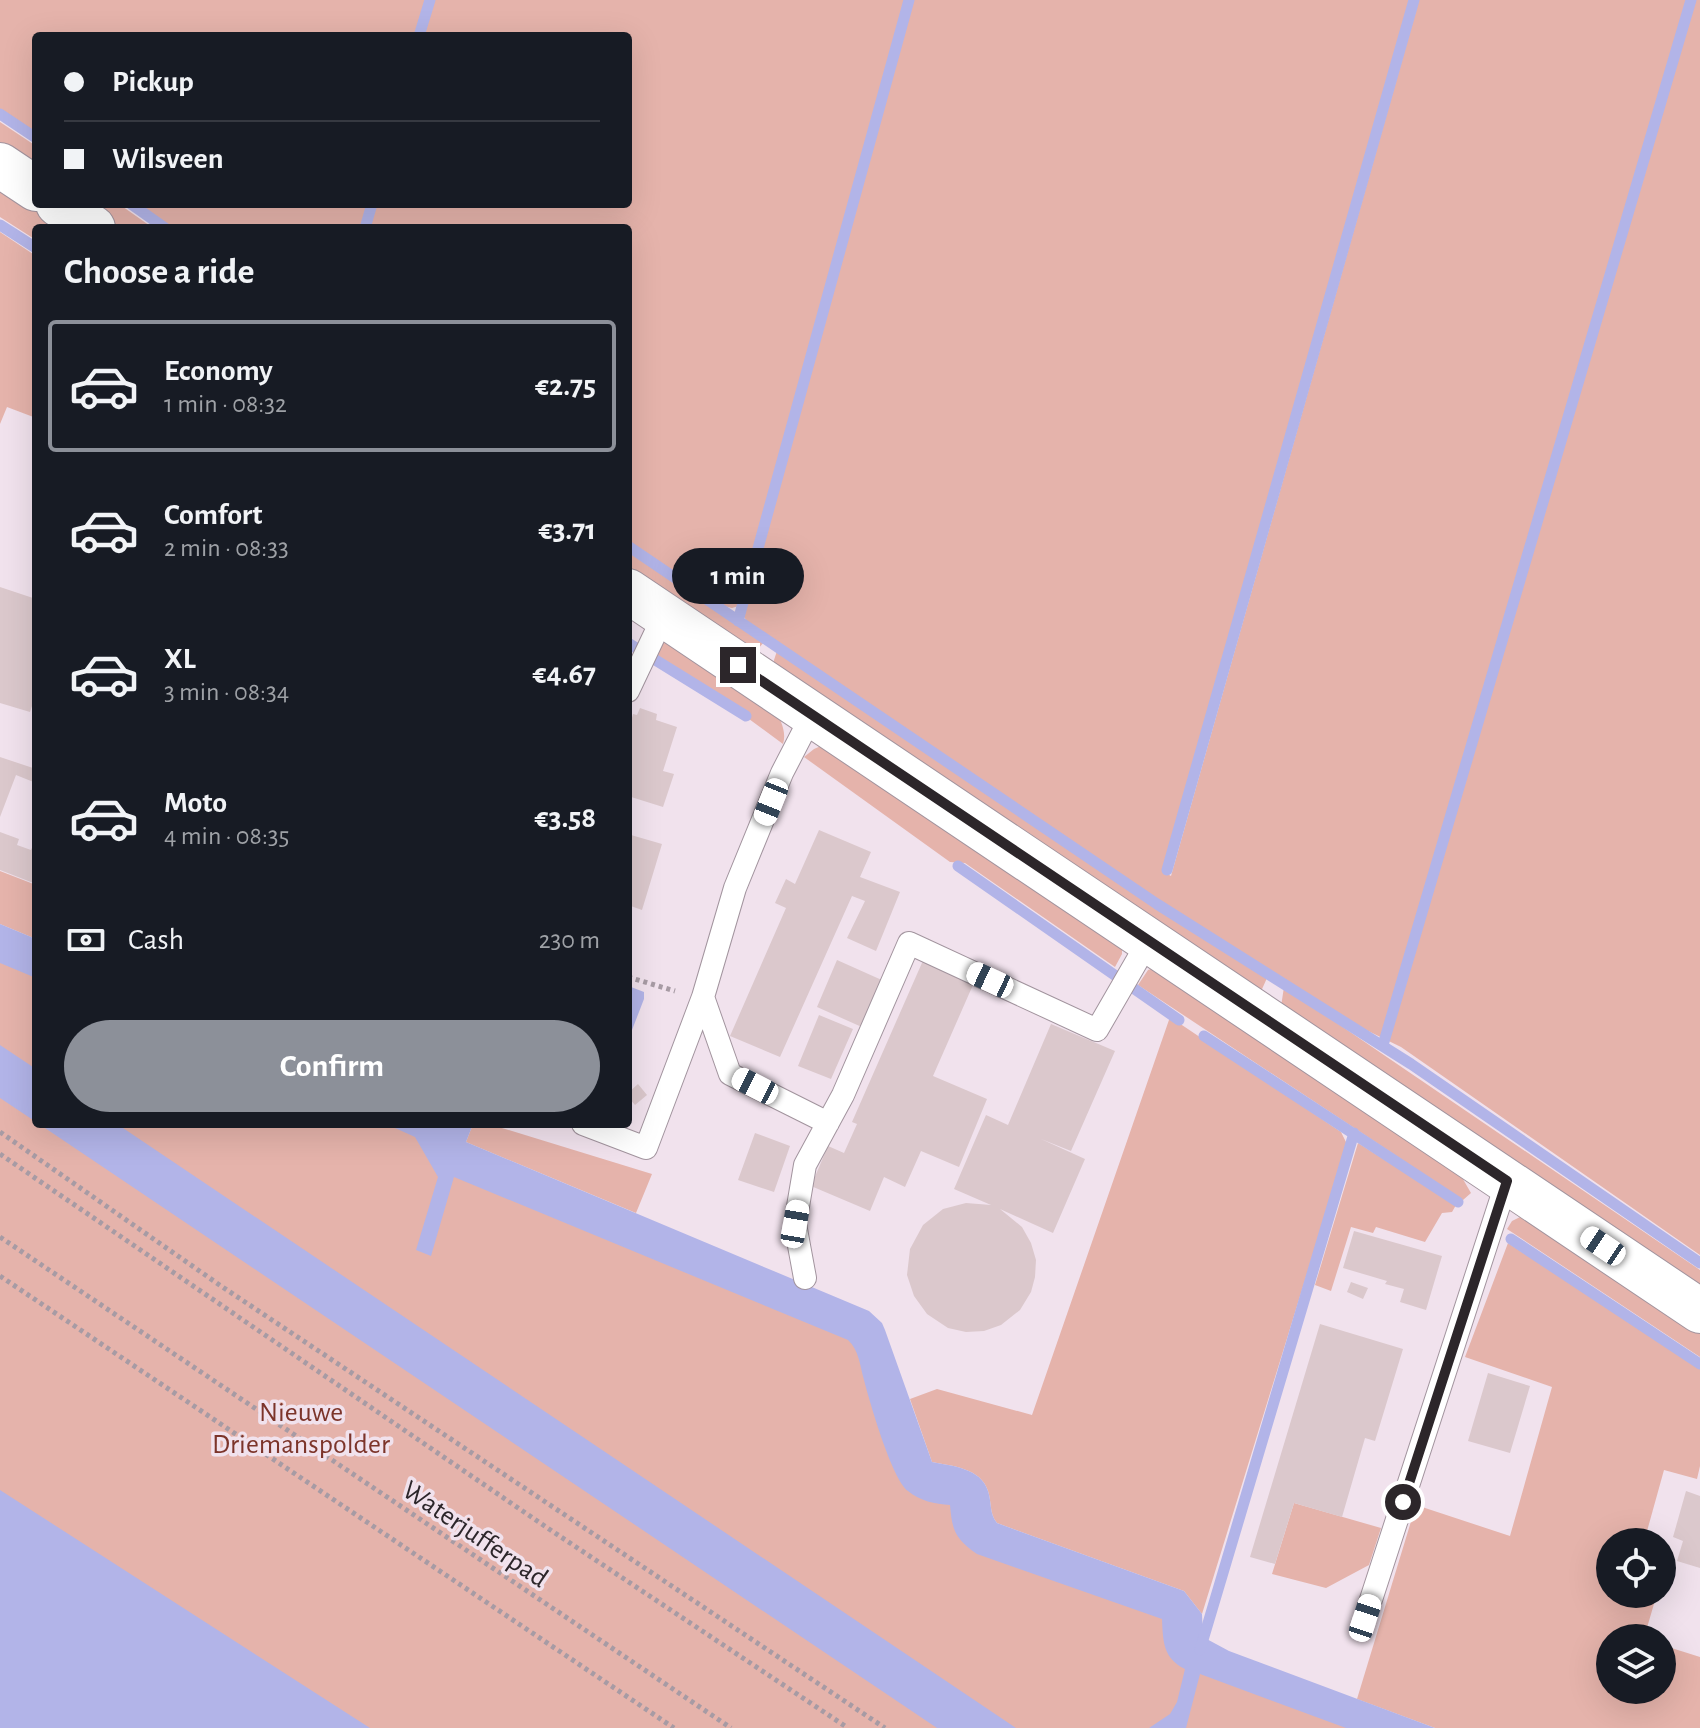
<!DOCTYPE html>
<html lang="en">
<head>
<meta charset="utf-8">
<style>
  :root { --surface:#171b24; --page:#20242c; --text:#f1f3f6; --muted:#9ea1a6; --line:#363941; --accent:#8c9099 }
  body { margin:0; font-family:"Alegreya Sans",sans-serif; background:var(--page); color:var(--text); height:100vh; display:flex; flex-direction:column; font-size:30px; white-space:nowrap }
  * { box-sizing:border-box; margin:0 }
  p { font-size:26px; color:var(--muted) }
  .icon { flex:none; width:44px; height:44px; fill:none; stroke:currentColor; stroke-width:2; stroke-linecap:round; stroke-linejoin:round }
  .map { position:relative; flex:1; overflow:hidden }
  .panel { position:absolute; left:32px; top:224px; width:600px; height:904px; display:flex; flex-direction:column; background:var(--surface); border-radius:8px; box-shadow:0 8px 32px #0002 }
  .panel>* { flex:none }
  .banner { position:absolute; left:32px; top:32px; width:600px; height:176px; border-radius:8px; box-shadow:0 8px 32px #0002; display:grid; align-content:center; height:176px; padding:0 32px; background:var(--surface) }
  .tools { position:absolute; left:1596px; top:1528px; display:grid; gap:16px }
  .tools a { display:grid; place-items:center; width:80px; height:80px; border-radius:50%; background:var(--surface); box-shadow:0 8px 32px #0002; font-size:40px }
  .end { position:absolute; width:36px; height:36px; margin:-18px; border:10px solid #2c262a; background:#fff; box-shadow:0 0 0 4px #fff }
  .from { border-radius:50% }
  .bubble { position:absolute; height:56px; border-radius:28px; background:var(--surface); box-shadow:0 8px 32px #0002; font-size:26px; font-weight:700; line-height:56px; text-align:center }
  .car { position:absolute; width:24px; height:48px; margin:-24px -12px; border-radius:10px; box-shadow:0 0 6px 2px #0007; background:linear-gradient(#fff 24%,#345 0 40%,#fff 0 76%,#345 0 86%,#fff 0) }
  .banner b { display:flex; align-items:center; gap:28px; height:76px; font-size:30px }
  .banner b+b { border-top:2px solid var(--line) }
  .banner i { width:20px; height:20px; background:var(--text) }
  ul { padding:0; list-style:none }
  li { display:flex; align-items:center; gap:24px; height:132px; margin:0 16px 12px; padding:0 16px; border:4px solid transparent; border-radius:8px }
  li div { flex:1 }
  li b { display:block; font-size:30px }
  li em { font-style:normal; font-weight:700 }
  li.selected { border-color:var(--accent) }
  li>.icon { width:72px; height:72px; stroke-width:1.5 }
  h2 { padding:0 32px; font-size:36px; line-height:96px }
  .pay { display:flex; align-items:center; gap:20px; height:88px; padding:0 32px; font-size:30px }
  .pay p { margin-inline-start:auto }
  .cta { display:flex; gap:16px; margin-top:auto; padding:16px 32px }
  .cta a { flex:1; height:92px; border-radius:48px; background:var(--accent); color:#fff; font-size:32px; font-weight:700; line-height:92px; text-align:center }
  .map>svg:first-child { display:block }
  .green { fill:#e5b3ab }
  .water { fill:#b2b4e8 }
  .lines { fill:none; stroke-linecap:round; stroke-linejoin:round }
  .stream { stroke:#b2b4e8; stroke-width:11 }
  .building { fill:#dbc8cc }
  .lane-casing { stroke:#a2949e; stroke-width:24 }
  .secondary-casing { stroke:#a2949e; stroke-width:46 }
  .path { stroke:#a79ba4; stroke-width:5; stroke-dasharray:4 4; stroke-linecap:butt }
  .lane { stroke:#fff; stroke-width:22 }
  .secondary { stroke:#fff; stroke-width:44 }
  .route { stroke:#2c262a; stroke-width:10 }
  .labels { text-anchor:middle; stroke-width:7; stroke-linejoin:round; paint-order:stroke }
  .park-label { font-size:28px; fill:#7c342a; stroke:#f1e2ed }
  .street-label { font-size:28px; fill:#2c262a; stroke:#f1e2ed }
</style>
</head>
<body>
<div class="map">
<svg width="1700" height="1728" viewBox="0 0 1700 1728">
  <rect width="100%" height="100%" fill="#f1e2ed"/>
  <!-- green -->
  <path class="green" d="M0,0H1410L1164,872L1171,876L1419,0H1700V1255L1401,1047L1364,1029L1156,898L752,628L744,617L745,604L732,608L720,605L628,542V228H170L136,204H628V36H36V135L0,110Z
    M0,122L36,146V174L0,150Z
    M0,184L65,228H36V240L0,217Z
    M79,204H119L153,228H115Z
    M0,232L36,256V418L7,407L0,424Z
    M628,551L764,642L758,649L747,654L628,574Z
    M666,639L775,708C780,720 787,731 783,744L749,719L750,713L664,662L656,654L660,643Z
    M777,651L1267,978L1258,998L774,673V660Z
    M828,743L1122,946V954L1115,967L965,863L950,862L804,757L814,749Z
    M0,871L36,885V939L0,924Z
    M0,954L36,968V1124H421L863,1338L915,1489L974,1508L990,1533L1179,1601L1204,1649L1406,1728H0Z
    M1154,968L1453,1162L1471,1193L1463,1200L1138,985L1148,970Z
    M1284,987L1700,1270V1293L1280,1013Z
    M1170,1017L1341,1132L1347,1144L1202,1614L1184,1591L997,1523C989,1513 992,1503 988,1491C981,1468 952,1466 932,1462L910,1399L937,1389L1032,1415Z
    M473,1124H489L652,1174L636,1213L466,1142Z
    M1358,1143L1456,1205L1452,1212L1442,1213L1425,1242L1376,1227L1373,1233L1351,1227L1331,1291L1315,1285Z
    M1522,1216L1700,1328V1357L1507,1229L1512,1221Z
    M1508,1243L1700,1367V1466L1697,1479L1664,1470L1644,1542H1610V1594H1653L1656,1597L1644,1638H1610V1690H1662V1645L1700,1657V1728H1435L1357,1699L1416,1505L1510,1536L1552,1387L1465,1357Z
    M1294,1503L1381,1528L1369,1565L1326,1588L1272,1574Z"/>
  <!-- water -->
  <path class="water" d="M0,924L36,939V978L0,963Z
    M628,981L631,987L644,992V999L632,1030L628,1034Z
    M0,1045L36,1069V1122L0,1098Z
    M39,1124H117L1016,1728H937Z
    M386,1124H473L466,1142L869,1311L882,1323L885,1330L932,1462C952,1466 981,1468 988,1491C992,1503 989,1513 997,1523L1184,1591L1202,1614L1203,1637L1229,1651L1435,1728H1346L1200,1674L1186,1728H1149L1170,1714L1177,1702L1185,1669C1163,1658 1163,1642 1162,1619L977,1554C955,1539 952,1530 950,1505C935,1504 920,1501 908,1491C892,1479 870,1403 864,1380C860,1366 859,1350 848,1340L454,1177L431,1256L416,1250L438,1177L415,1137Z
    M0,1490L370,1728H0Z"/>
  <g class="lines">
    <!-- stream -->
    <path class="stream" d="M419,36L430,0
      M0,114L36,138
      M131,204L165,228
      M0,225L36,248
      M365,228L372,204
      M628,546L1157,904L1411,1064L1700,1263
      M738,621L909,0
      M628,643L746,716
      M958,866L1179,1020
      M1167,870L1414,0
      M1204,1036L1458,1202
      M1383,1045L1691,0
      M1511,1239L1700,1364
      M1200,1650L1354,1133"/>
  </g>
  <!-- building -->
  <path class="building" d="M0,587L36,599V694L30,712L0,703Z
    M640,708L657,714L656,720L677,727L663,771L674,774L663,807L628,796V732L633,714L637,715Z
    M0,757L36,769V783L16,775L0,817Z
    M819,830L871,852L860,877L900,892L876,951L847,938L865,901L852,896L780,1057L730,1036L786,908L775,903L786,879L795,884Z
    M0,832L19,839L17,845L31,850L36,838V884L0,870Z
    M631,835L662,844L642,910L628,905V844Z
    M925,956L976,978L933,1076L987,1099L959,1167L921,1151L905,1187L884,1177L870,1211L811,1186L828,1146L844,1153L857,1124L852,1122Z
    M837,960L884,981L864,1028L817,1007Z
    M819,1015L853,1029L831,1079L798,1066Z
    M1051,1024L1115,1051L1071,1151L1041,1139L1085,1159L1053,1233L1000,1209L1022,1227L1031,1243L1036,1260L1035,1277L1031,1292L1020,1310L1001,1325L984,1331L966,1332L948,1328L927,1314L914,1296L907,1275L910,1249L923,1225L943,1209L966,1203L991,1205L954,1189L986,1115L1008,1125Z
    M638,1084L647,1095L635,1105L628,1097V1093Z
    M755,1133L790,1146L774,1192L738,1180Z
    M1354,1231L1442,1256L1426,1310L1400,1302L1404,1289L1385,1284L1387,1281L1343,1268Z
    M1351,1282L1368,1288L1363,1299L1347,1292Z
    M1320,1324L1403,1349L1375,1441L1365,1438L1342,1517L1294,1503L1275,1564L1250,1557Z
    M1488,1373L1530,1386L1510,1453L1468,1441Z
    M1686,1491L1700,1496V1568L1677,1561L1683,1541L1673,1537Z"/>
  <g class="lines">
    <defs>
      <path id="lane" d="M628,691L664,615
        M812,715L782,773L735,888L703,997L730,1074L828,1123
        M583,1124L646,1148L703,997
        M805,1278L795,1224L805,1165L843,1095L909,943L1097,1030L1149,940
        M1365,1618L1507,1181"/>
      <path id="secondary" d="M0,165L36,189
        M58,204L93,228
        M628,591L1700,1311"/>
    </defs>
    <!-- lane casing -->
    <use href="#lane" class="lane-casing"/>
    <!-- secondary casing -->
    <use href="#secondary" class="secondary-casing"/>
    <!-- path -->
    <path class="path" d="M628,977L675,991
      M0,1132L221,1286L885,1728
      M0,1154L549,1529L848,1728
      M0,1237L731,1728
      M0,1276L674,1728"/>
    <!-- lane -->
    <use href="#lane" class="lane"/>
    <!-- secondary -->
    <use href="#secondary" class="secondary"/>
  </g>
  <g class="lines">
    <!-- route -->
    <path class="route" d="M738,665L1507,1181L1403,1502"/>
  </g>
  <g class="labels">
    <!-- park labels -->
    <g class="park-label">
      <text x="301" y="1421">Nieuwe<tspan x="301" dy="32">Driemanspolder</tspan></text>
    </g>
    <!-- street labels -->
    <g class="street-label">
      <text transform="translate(476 1533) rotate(34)" y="10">Waterjufferpad</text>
    </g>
  </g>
</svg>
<div class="tools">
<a><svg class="icon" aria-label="locate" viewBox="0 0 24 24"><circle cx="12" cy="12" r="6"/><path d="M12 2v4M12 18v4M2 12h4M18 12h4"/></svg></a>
<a><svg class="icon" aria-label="layers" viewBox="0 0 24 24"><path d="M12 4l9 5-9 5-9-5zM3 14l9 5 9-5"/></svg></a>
</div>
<i class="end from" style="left:1403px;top:1502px"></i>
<i class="end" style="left:738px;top:665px"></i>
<div class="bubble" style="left:672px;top:548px;width:132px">1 min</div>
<i class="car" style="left:771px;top:802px;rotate:202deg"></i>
<i class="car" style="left:990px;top:980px;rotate:295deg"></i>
<i class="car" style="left:755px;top:1086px;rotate:297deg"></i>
<i class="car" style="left:795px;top:1224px;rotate:10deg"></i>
<i class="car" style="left:1603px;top:1246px;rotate:304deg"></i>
<i class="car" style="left:1365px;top:1618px;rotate:18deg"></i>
<div class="banner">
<b><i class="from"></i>Pickup</b>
<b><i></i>Wilsveen</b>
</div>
<section class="panel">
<h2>Choose a ride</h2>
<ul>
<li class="selected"><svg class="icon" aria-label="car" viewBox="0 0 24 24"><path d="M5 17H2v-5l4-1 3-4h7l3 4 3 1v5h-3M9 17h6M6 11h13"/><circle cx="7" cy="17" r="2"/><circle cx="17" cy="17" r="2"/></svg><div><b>Economy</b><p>1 min · 08:32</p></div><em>€2.75</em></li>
<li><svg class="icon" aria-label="car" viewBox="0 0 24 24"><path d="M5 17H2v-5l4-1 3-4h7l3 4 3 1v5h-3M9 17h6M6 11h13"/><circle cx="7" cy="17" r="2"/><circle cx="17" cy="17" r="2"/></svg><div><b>Comfort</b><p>2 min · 08:33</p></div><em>€3.71</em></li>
<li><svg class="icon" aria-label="car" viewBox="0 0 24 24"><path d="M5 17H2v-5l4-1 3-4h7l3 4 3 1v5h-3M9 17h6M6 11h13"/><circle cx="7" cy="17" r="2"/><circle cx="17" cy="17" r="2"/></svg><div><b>XL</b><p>3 min · 08:34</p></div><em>€4.67</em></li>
<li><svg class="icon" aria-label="car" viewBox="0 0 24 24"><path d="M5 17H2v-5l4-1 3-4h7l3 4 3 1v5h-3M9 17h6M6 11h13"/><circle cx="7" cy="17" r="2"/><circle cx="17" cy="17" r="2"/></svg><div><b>Moto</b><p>4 min · 08:35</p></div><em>€3.58</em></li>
</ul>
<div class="pay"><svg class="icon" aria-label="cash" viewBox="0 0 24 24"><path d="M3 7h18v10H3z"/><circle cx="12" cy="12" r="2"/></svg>Cash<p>230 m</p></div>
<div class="cta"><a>Confirm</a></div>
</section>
</div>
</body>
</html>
